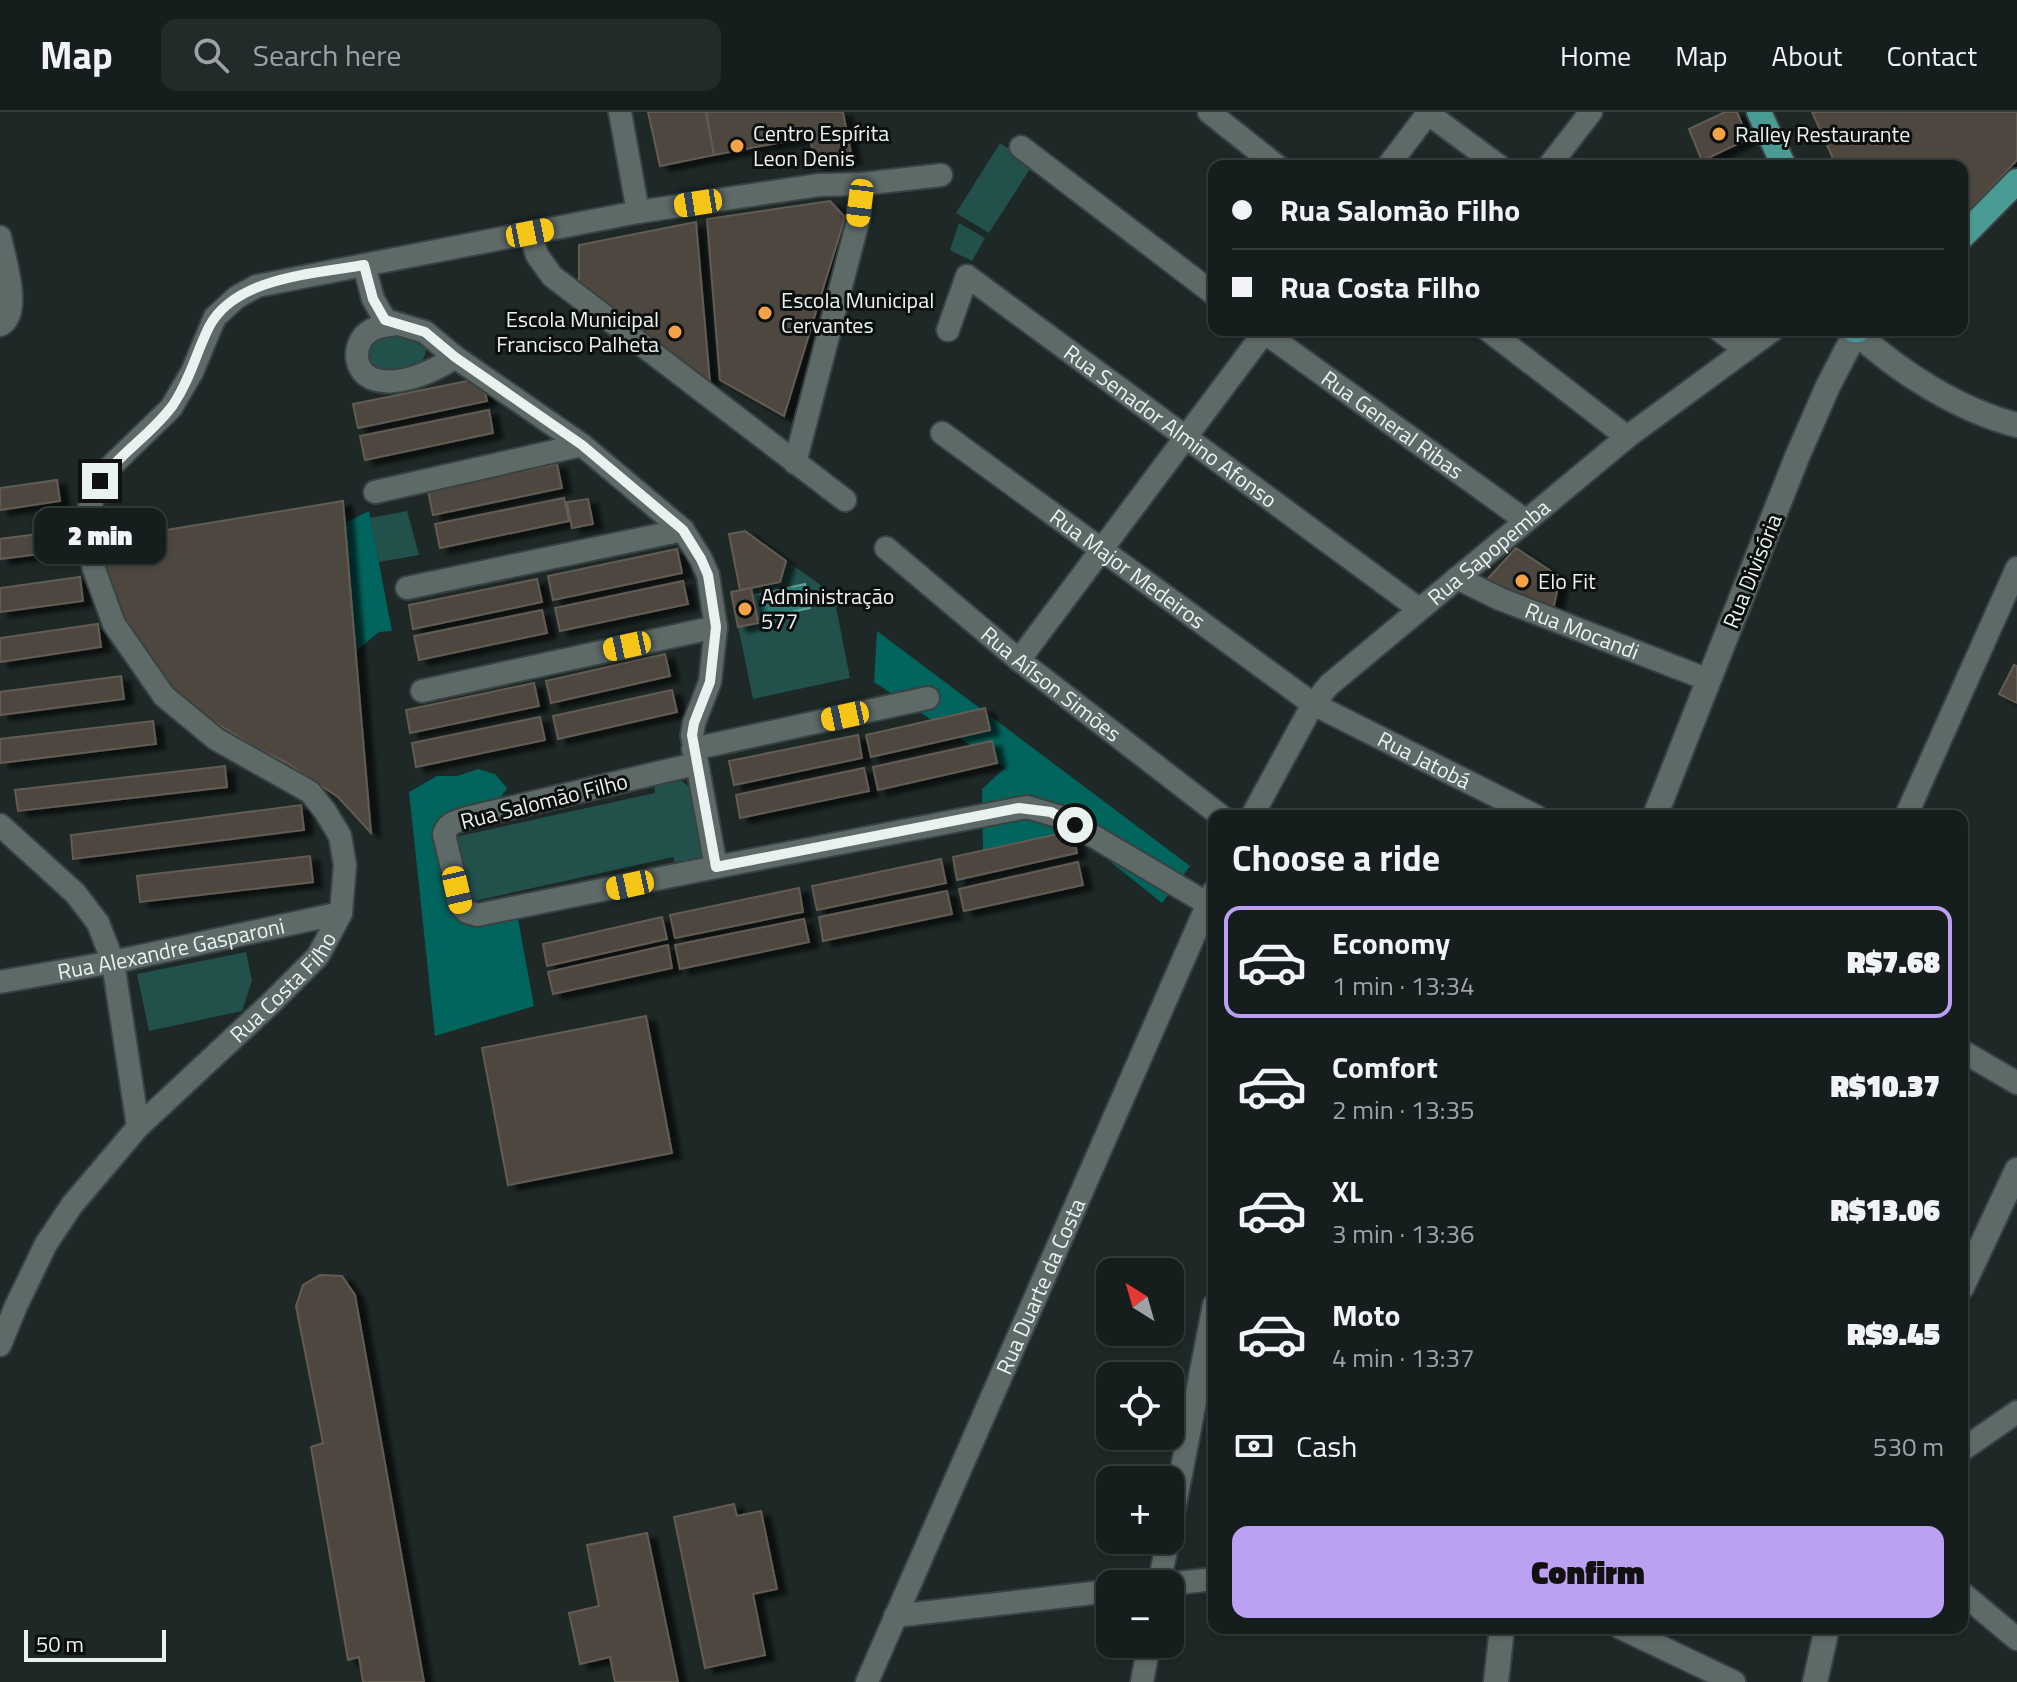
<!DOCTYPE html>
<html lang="en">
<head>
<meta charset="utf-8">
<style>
  :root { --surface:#161e1d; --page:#232b2a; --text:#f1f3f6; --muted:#9ea2a4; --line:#353c3b; --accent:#bca0f2 }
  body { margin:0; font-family:"Titillium Web",sans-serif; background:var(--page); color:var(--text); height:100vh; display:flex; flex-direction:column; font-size:30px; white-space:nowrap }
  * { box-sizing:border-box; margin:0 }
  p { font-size:26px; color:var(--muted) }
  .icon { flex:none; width:44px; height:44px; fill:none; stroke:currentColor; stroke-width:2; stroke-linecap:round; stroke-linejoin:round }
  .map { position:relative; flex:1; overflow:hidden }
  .drawer { position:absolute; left:1208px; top:698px; width:760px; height:824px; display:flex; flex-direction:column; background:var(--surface); border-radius:16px; box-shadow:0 2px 6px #0004,0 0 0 2px var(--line) }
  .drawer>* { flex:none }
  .banner { position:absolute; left:1208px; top:48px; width:760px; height:176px; border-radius:16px; box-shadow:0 2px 6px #0004,0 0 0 2px var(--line); display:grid; align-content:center; height:176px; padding:0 24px; background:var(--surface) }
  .needle { width:52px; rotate:323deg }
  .tools { position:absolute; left:1096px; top:1146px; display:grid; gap:16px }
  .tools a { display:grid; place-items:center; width:88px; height:88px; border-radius:16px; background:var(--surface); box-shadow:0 2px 6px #0004,0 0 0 2px var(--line); font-size:40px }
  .scale { position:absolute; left:24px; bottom:20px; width:142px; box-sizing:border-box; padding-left:8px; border:4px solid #eaf2f1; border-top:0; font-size:22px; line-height:28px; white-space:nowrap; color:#eaf2f1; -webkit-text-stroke:6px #0b100f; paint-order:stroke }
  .end { position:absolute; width:36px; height:36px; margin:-18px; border:10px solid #eaf2f1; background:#111; box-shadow:0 0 0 4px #111 }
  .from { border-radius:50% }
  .bubble { position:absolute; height:56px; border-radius:16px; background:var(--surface); box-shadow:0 2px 6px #0004,0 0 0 2px var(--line); font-size:26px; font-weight:800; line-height:56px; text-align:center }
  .car { position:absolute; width:24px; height:48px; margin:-24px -12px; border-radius:10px; box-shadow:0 0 6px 2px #0007; background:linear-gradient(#f5c518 24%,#345 0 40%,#f5c518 0 76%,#345 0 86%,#f5c518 0) }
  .banner b { display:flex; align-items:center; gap:28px; height:76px; font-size:30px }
  .banner b+b { border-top:2px solid var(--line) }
  .banner i { width:20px; height:20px; background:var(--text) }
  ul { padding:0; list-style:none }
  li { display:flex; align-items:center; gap:24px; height:112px; margin:0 16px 12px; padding:0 8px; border:4px solid transparent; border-radius:16px }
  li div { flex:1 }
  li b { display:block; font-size:30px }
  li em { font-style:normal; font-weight:800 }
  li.current { border-color:var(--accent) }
  li>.icon { width:72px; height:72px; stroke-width:1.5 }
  h2 { padding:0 24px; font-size:36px; line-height:96px }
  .pay { display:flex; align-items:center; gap:20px; height:88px; padding:0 24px; font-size:30px }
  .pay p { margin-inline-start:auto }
  .cta { display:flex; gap:16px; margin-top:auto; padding:16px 24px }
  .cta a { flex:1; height:92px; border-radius:16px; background:var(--accent); color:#111; font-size:32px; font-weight:800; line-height:92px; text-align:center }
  header { display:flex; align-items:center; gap:48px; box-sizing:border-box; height:112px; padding:0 40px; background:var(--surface); border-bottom:2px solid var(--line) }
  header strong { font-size:38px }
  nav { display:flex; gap:44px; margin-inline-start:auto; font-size:28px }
  .search { width:560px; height:72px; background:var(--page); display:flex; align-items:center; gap:20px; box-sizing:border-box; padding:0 28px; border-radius:16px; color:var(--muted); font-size:30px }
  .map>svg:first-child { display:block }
  .green { fill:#22514c }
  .forest { fill:#01645d }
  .water { fill:#2a7c75; stroke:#649f9a; stroke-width:2 }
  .building { fill:#4e463f; stroke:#635b53; stroke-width:2; filter:url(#shadow) }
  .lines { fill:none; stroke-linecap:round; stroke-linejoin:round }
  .street-casing { stroke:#394242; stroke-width:26 }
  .secondary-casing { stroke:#394242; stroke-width:28 }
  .primary-casing { stroke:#394242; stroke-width:28 }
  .street { stroke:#5d6a68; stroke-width:22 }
  .secondary { stroke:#5d6a68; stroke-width:24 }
  .primary { stroke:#499b94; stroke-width:24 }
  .route { stroke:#eaf2f1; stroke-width:10 }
  .poi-dot { fill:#f5a346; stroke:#0b100f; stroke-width:3 }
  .labels { text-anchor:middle; stroke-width:6; stroke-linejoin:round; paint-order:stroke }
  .poi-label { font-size:22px; fill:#eaf2f1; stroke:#0b100f; text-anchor:start }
  .street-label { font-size:22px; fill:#eaf2f1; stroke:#0b100f }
</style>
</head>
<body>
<header>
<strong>Map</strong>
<div class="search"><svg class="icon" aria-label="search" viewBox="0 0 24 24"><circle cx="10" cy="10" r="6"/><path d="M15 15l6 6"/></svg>Search here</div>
<nav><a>Home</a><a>Map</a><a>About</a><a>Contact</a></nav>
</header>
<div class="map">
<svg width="2017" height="1570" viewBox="0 0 2017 1570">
  <defs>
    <filter id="shadow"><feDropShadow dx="9" dy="5" stdDeviation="2" flood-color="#0009"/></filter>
  </defs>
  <rect width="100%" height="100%" fill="#1d2827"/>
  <!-- green -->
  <path class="green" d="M1000,31L1033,52L989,121L956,101Z
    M959,111L985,126L972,149L950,138Z
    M403,220L425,232C431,259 396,260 376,260L366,249L368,231L373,227Z
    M407,399L419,443L379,450L370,406Z
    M745,419L847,492L836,495L850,566L753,587L731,480L740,478L729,422Z
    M673,665L686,672L696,683L705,743L695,754L677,758L673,745L470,790L455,725L655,681L654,669Z
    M246,840L252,869L242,899L149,919L137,862Z"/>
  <!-- forest -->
  <path class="forest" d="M369,399L392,519L379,520L329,561L253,634L199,600L351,486L309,428Z
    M877,519L1190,754L1162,791L1072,719L983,738L982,677L1005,656L874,570Z
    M478,657L495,662L507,676L494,696L445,707L461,793L516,796L534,894L435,924L409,680L437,664H457Z"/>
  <!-- water -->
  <path class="water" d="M805,472L810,496L759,507L755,483Z"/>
  <!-- building -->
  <path class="building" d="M648,0H706L714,43L660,54Z
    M706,0H843L852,47L817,53L809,25L714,43Z
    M1725,0H1737L1748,27L1702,49L1689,17Z
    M1812,0H2017V48L1962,107V54H1833L1832,44Z
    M830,89L845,105L784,304L720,268L707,107Z
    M696,110L710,271L579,170V133Z
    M482,266L487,289L358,316L353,292Z
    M489,298L493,321L365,348L360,324Z
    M557,352L562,376L433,403L428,379Z
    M57,368L60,389L0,398V376Z
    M564,386L569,409L440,436L435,412Z
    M588,387L593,412L572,416L567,390Z
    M343,389L351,486L371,721L338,685L287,651L253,634L199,600L171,577L128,516L119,497L111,478L103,439L106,428Z
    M68,418L71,438L0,447V427Z
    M745,419L786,449L780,470L740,478L729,422Z
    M1516,436L1560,465L1552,503L1482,473Z
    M677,437L682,461L553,488L548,464Z
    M80,465L83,489L0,500V476Z
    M537,467L542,490L413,517L409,493Z
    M683,469L688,492L560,519L555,496Z
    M751,476L758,511L738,515L731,480Z
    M542,498L547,521L419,548L414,524Z
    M98,512L101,535L0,550V526Z
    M665,542L670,564L551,591L546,569Z
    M2014,553L2017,554V591L1999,582Z
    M121,564L124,587L0,603V580Z
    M534,571L539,594L410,621L406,598Z
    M672,578L677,600L558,627L553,604Z
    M985,596L990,618L871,645L866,623Z
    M540,605L545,628L416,655L412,631Z
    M153,609L156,632L0,651V627Z
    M858,623L862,646L734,673L729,649Z
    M992,629L997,651L878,678L873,655Z
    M225,654L227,675L18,699L15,678Z
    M864,656L869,679L740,706L736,683Z
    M301,693L304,718L73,747L71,723Z
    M1072,719L1077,741L957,768L953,745Z
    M310,744L313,770L140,790L137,764Z
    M941,747L946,771L817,798L812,774Z
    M1078,750L1083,773L964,799L959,777Z
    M799,776L803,800L675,826L670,803Z
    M947,779L952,802L823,829L819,805Z
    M662,805L667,827L547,854L543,832Z
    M804,807L809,830L680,857L675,833Z
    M668,833L672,856L553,882L548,860Z
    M646,904L672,1041L508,1073L482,936Z
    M320,1163L342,1164L355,1183L424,1570H363L359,1545L348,1548L311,1335L323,1331L296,1194L303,1173Z
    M734,1392L737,1404L761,1399L777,1477L753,1482L765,1543L705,1556L674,1405Z
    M647,1421L678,1570H615L610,1545L580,1552L569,1501L599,1494L587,1433Z"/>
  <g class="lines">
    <defs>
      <g id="street">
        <path d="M620,0L638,100"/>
        <path d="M1209,0L1277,54"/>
        <path d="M1426,0L1499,54"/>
        <path d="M1021,35L1214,182"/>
        <path d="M1388,54L1429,0"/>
        <path d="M1549,54L1591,0"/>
        <path d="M530,121L537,143L552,164L845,388"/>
        <path d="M0,125C4,146 23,202 0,213"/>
        <path d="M364,153L373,187L385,208L425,220L455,245L582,333L683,418L701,447L708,463L716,515L710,570L694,611L692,623L716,755L1027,695L1061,705L1208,792"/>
        <path d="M395,212C387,214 377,214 370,219C353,229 352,257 371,266C396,277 435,259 455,245"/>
        <path id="s1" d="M948,218L967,164L1419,497"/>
        <path id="s2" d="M1261,218L1525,408"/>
        <path d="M1488,218L1627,325"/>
        <path d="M1719,218L1745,237"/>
        <path id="s3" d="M942,321L1313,592L1536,704"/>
        <path d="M795,351L858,109L862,72"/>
        <path d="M375,380L582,333"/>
        <path id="s4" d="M886,436L1019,548L1221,704"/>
        <path id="s5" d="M1457,466L1500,487L1709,568"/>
        <path d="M407,476L683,418"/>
        <path d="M1019,548L1266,218"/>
        <path d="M422,579L716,515"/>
        <path d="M693,637L928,586"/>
        <path d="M695,652L467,706C457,709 447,711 444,722L461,794L467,800L477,803L716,755"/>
        <path id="s6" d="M1252,704L1313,592L1329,573L1627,325L1773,218"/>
        <path d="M1906,704L2017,456"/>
        <path d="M0,713L75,781L98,811L113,850L138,1015"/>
        <path id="s7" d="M0,870L113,850L341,801"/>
        <path d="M1962,939L2017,971"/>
        <path id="s8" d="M0,1233L16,1194L46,1132L72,1093L138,1015L270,892L318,844L341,801L345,753L340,724L325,699L310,680L216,627L164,584L114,512L94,457L87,428V402L100,369L109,356L171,296L192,260L215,205L237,185L257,174L364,153L638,100L819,73L862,72L941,63"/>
        <path d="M1962,1338L2017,1300"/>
        <path d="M1170,1418L1214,1193"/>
        <path d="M1159,1472L1168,1428"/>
        <path d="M1168,1472L1214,1467"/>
        <path d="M1962,1481L2017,1527"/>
        <path d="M895,1504L1110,1479"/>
        <path d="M1621,1516L1734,1570"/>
        <path id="s9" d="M867,1570L1213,780"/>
        <path d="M1142,1570L1149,1532"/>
      </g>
      <path id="secondary" d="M1655,704L1797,345L1828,274L1856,220C1898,260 1961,299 2017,313
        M1962,1175L2017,1058
        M1496,1570L1502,1516
        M1815,1570L1827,1516"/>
      <path id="primary" d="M1759,0L1784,54
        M1962,125L2017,69
        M1854,218H1858"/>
    </defs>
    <!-- street casing -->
    <use href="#street" class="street-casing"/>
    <!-- secondary casing -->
    <use href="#secondary" class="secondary-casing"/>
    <!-- primary casing -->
    <use href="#primary" class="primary-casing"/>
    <!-- street -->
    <use href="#street" class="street"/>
    <!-- secondary -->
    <use href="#secondary" class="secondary"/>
    <!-- primary -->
    <use href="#primary" class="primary"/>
  </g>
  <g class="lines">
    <!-- route -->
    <path class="route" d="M100,369C121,340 152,322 173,293C190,268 196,241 209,215C235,165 314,162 364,153L373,187L385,208L425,220L455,245L582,333L683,418L701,447L708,463L716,515L710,570L694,611L692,623L716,755L1019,696L1051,700L1075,713"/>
  </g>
  <!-- markers -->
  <g class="poi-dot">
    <circle cx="1719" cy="22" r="8"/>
    <circle cx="737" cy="34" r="8"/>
    <circle cx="765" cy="201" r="8"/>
    <circle cx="675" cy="220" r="8"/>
    <circle cx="1522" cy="469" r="8"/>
    <circle cx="745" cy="497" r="8"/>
  </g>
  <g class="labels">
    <!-- poi labels -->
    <g class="poi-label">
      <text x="753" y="29">Centro Espírita<tspan x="753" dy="25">Leon Denis</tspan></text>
      <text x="1735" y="30">Ralley Restaurante</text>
      <text x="781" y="196">Escola Municipal<tspan x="781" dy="25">Cervantes</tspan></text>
      <text x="659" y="215" text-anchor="end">Escola Municipal<tspan x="659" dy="25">Francisco Palheta</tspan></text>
      <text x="1538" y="477">Elo Fit</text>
      <text x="761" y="492">Administração<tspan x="761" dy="25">577</tspan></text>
    </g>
    <!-- street labels -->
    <g class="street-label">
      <text dy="8" stroke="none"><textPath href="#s2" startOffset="162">Rua General Ribas</textPath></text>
      <text dy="8" stroke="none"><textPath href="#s1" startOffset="310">Rua Senador Almino Afonso</textPath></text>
      <text dy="8" stroke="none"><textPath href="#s6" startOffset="360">Rua Sapopemba</textPath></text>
      <text dy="8" stroke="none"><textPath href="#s3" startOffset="230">Rua Major Medeiros</textPath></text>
      <text transform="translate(1752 459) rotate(-68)" y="8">Rua Divisória</text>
      <text dy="8" stroke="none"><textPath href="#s5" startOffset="136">Rua Mocandi</textPath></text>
      <text dy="8" stroke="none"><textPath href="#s4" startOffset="214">Rua Aílson Simões</textPath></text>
      <text dy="8" stroke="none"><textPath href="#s3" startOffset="584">Rua Jatobá</textPath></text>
      <text transform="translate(544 689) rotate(-14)" y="8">Rua Salomão Filho</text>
      <text dy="8" stroke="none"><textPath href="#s7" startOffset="174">Rua Alexandre Gasparoni</textPath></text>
      <text dy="8" stroke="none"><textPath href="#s8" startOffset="462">Rua Costa Filho</textPath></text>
      <text dy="8" stroke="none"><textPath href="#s9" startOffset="432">Rua Duarte da Costa</textPath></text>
    </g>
  </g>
</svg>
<div class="tools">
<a><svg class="needle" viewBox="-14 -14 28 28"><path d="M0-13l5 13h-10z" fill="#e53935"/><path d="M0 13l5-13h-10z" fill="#9ea2a4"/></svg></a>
<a><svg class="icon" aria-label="locate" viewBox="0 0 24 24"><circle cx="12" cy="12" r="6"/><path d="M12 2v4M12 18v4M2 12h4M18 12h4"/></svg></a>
<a>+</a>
<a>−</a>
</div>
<div class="scale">50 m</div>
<i class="end from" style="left:1075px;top:713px"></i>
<i class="end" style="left:100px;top:369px"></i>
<div class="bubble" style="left:34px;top:396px;width:132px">2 min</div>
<i class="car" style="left:698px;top:91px;rotate:261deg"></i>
<i class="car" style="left:860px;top:91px;rotate:187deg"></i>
<i class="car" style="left:530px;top:121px;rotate:79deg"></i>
<i class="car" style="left:627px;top:534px;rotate:258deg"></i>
<i class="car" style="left:845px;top:604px;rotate:258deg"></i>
<i class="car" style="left:630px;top:773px;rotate:258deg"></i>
<i class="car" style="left:457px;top:778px;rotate:167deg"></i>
<div class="banner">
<b><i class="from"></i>Rua Salomão Filho</b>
<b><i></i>Rua Costa Filho</b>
</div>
<section class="drawer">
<h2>Choose a ride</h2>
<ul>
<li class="current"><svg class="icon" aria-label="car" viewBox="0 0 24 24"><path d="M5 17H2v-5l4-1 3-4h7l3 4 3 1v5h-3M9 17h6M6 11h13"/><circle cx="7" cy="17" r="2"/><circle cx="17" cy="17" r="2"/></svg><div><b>Economy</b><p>1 min · 13:34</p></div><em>R$7.68</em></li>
<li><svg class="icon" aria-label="car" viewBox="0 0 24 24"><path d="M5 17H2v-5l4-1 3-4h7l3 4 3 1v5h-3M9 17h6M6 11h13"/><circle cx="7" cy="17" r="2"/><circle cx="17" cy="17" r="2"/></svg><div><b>Comfort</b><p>2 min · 13:35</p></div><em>R$10.37</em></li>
<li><svg class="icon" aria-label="car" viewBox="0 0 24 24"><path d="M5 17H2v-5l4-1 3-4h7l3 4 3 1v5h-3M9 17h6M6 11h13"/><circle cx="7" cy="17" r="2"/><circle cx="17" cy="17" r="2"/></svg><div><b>XL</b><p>3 min · 13:36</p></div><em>R$13.06</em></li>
<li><svg class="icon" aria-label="car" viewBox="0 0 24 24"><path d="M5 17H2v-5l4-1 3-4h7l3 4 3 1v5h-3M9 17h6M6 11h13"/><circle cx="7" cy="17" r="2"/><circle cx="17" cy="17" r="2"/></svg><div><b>Moto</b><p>4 min · 13:37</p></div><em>R$9.45</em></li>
</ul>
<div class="pay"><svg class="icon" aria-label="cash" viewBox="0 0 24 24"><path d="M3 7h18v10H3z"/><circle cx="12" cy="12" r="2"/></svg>Cash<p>530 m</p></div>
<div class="cta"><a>Confirm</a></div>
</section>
</div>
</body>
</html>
